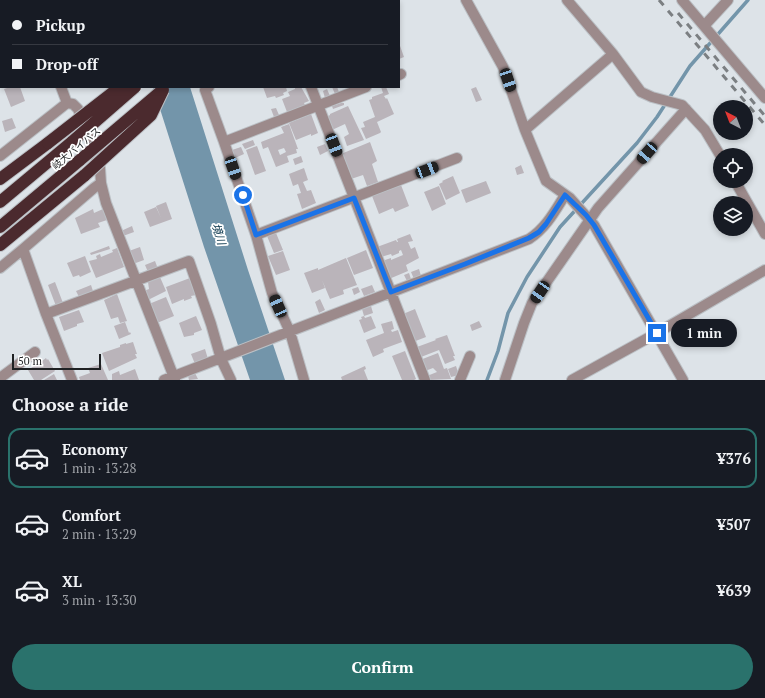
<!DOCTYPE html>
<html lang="en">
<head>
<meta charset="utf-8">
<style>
  :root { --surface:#171b24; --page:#20242c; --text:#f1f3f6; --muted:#9ea1a6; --line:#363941; --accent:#2a726c }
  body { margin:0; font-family:"PT Serif","Noto Sans JP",serif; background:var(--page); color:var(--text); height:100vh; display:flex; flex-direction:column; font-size:15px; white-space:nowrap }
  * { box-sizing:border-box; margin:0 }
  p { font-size:13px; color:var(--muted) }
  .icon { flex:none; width:22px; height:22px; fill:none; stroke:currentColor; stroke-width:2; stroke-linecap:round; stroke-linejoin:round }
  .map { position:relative; height:380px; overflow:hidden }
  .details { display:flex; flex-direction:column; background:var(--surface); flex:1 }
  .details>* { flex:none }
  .guide { position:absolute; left:0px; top:0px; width:400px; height:88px; box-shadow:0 2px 6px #0003; display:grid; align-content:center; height:88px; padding:0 12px; background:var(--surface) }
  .needle { width:26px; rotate:318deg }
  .fabs { position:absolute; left:713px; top:100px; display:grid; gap:8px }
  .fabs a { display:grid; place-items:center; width:40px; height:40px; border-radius:50%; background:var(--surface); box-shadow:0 2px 6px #0003; font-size:20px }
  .scale { position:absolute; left:12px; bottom:10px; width:89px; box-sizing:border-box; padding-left:4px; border:2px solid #1f2123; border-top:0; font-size:11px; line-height:14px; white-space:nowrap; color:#1f2123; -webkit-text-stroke:3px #fff; paint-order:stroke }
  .end { position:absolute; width:18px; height:18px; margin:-9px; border:5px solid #1a73e8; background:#fff; box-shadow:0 0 0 2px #fff }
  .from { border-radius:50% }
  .bubble { position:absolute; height:28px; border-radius:14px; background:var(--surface); box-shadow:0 2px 6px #0003; font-size:13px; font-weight:600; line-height:28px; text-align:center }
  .car { position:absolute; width:12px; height:24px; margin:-12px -6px; border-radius:5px; box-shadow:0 0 3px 1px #0007; background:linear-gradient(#222 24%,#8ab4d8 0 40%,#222 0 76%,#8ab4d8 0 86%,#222 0) }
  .guide b { display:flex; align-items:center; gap:14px; height:38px; font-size:15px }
  .guide b+b { border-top:1px solid var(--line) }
  .guide i { width:10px; height:10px; background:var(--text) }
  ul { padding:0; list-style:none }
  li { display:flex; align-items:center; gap:12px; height:60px; margin:0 8px 6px; padding:0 4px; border:2px solid transparent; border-radius:12px }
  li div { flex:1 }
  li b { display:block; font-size:15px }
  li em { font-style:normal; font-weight:600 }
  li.on { border-color:var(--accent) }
  li>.icon { width:36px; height:36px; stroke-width:1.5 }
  h2 { padding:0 12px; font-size:18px; line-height:48px }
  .primary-button { display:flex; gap:8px; margin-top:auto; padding:8px 12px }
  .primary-button a { flex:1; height:46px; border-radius:24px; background:var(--accent); color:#fff; font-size:16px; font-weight:600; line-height:46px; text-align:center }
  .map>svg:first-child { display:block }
  .water { fill:#7395aa }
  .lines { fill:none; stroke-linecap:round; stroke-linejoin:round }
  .stream { stroke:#7395aa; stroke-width:3.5 }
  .building { fill:#bab4ba; fill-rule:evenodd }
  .minor-casing { stroke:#bbc0c5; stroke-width:12 }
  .highway-casing { stroke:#bbc0c5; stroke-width:14 }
  .minor { stroke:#9c8a8b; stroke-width:10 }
  .highway { stroke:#4b2a2e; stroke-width:12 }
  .rail { stroke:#7b7f82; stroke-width:3; stroke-dasharray:7 7; stroke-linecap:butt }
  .highway-bridge-casing { stroke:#bbc0c5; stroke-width:14; stroke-linecap:butt }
  .highway-bridge { stroke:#4b2a2e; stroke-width:12 }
  .route { stroke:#1a73e8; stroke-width:5 }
  .labels { text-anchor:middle; stroke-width:3.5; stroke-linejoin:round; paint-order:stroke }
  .street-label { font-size:10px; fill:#1f2123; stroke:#fff }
  .water-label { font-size:11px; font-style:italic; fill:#002e45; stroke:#fff }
</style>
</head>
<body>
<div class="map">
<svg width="765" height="380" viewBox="0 0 765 380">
  <rect width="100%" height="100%" fill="#dde3e8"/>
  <!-- water -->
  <path class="water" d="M153,87H190L248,270L285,380H250L204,247Z"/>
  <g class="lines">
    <!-- stream -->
    <path class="stream" d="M487,380L498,351L508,313L527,277L560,227L637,143L657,117L690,66L748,0"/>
  </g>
  <!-- building -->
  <path class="building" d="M399,43L404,57L399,59Z
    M10,87H20L25,101L11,107L4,89Z
    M263,87H286L287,91L283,93L284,95L276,98L275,96L267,98Z
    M295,87H301L309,101L304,103L305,105L287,112L282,99L290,96L288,92L295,89Z
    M332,87H337L339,92L335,94Z
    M381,87H386L389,94L384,96L386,99L387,98L394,114L377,122L381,132L380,133L366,139L361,128L365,127L363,122L375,117L369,100L372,99V97L383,93Z
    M476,87L482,100L476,102L471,89Z
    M327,89L330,96L325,98L323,91Z
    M341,103H344V105L333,109L332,106Z
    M348,106L364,140L347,146L344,137L349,134L345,124L332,130L327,117L330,115V114Z
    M276,108L279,115L274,117L271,109Z
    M311,114L318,133L311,136V134L296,140L289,123Z
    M12,118L16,128L5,132L2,121Z
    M289,124L298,149H296L297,153L287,156L289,162L276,167L268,147L263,149L261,142L284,133L281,127ZM284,148L286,152L280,155L278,150Z
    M253,140L255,145L245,149L242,144Z
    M370,142L377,161L372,164L378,182L367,186L363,175L351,179L341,154Z
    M325,144L328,151L320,155L317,147Z
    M257,146L266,171L255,175L246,150Z
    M241,147L244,154L235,158L232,150Z
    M301,156L303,162L295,165L293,159Z
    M521,165L524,173L517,175L515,168Z
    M304,168L308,180L303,182L307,191L311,190L316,203L302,209L297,194L301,193L298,184L293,186L289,174Z
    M453,176L460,193L446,200L439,184L443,182L442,181Z
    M486,181L491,193L466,203L461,190Z
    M401,185L409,206L395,212L393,208L379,214L372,196Z
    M439,186L446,204L432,211L424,192Z
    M166,202L172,219L150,227L144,212L156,207L161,218L156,206Z
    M93,209L94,213L103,209L107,220L98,223L100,227L81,234L75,218Z
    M132,226L134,232L123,236L121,231Z
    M276,233L283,250L274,253L267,236Z
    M410,234L413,241L408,242L411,249L415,247L419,258L406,265L408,271L389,279L382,261L391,258V260L403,255L401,250L399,251V253L392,256L391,254L381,257L377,247L396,240L397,242H398L397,239Z
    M109,246L110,249L91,255L90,253Z
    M140,247L144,260L133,264L129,251Z
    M117,248L124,267L96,278L89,261L97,259L96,256L100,254L101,257L113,252L112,250Z
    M366,250L373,268L354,275L347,258Z
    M283,251L290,270L276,275L268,256Z
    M85,256L91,272L80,277L79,275L73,277L67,263Z
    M346,258L357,285L343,290L344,294L330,299L322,280L325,288L312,293L304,273L318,268V270Z
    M155,261L158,269L148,272L145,265Z
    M419,269L421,276L414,279L411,272Z
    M409,273L411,279L407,281L404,275Z
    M160,277L166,291L148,300L144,291L149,289L148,282Z
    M190,278L196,295L191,296L192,298L184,301V299L172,304L166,287Z
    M55,282L63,303L56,306L48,285Z
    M91,285L94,294L80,299L76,291Z
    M372,285L375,292L364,296L361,289Z
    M358,287L360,292L354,295L352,289Z
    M117,294L127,321L120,323L118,317L111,319L104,300Z
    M166,297L174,316L157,323L149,304Z
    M320,299L325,310L319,313L315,302Z
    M371,306L373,313L364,316L362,309Z
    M415,309L426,337L413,342L403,314Z
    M79,310L84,322L77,324V326L64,331L59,317Z
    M196,316L202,330L194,333V335L184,337L179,323Z
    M364,316L365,318L371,316L376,328L364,333L359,320L362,319L361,317Z
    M392,321L394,329L391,330L392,332L398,330L402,342L383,349L384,352L373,357L366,340L384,333L381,324Z
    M479,321L482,327L472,331L470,325Z
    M125,322L129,333L130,332L131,334L119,339L114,326Z
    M447,335L455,356H453L455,360L445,364L439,350L421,357L417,347L436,340L435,339Z
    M133,342L137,354H135L137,358L109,371L102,353L120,347V345L126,343V344Z
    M205,349L208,359L195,364L191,354Z
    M405,351L416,379L414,380H402L392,356Z
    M438,353L444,369L447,368L451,379L428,380L427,376L437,372L433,368L425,371L420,360Z
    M41,358L42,361L46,358L47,360L48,359L55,371L41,380H34L28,370L37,364L36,362Z
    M101,364L108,380H80L79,377L90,373L88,368Z
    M365,366L366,369L364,370L368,380H342L341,377Z
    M456,366L459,375L451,377L448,369Z
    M135,369L139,380H112V374L119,371L120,375Z
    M195,373L198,379L189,380L188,376Z
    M54,374L57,380H44Z"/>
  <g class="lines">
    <defs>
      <path id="minor" d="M28,0L29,1
        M466,0L503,67L525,130L546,181L570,198L594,225L683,380
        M567,0L613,54L641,92L652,97L682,105L705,130L720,155
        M682,0L765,98
        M5,1L7,0
        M289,1L290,0
        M316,1L319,0
        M704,26L728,0
        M399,75L401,74
        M61,87L67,103
        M209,87L205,90L224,142L366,87
        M311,87L425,380
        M525,130L613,54
        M224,142L256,235L272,293L290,332L304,380
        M0,156L67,103L73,104L78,109L100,168L101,183L106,203L175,380
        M735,181L765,234
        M256,235L457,158
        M0,268L23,249
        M46,314L189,261L211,324L221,359L231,380
        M0,378L35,352
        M72,380L46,314L23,249L94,188L101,183
        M164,380L529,239C546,228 555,211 565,195
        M460,380L470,356
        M505,380L524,323L532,303L598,208L686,109
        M572,380L657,333L765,270"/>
      <path id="highway" d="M231,1L233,0
        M254,1L255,0
        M0,179L48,143
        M0,202L73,141
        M0,227L80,160
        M0,245L85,175"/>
    </defs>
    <!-- minor casing -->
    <use href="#minor" class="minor-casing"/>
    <!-- highway casing -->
    <use href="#highway" class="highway-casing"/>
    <!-- minor -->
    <use href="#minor" class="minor"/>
    <!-- highway -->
    <use href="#highway" class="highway"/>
    <!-- rail -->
    <path class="rail" d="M659,0L765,125
      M678,13L765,116"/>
    <defs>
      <path id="highway-bridge" d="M73,141L135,87
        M48,143L120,87
        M80,160L159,93
        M85,175L151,115L163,90"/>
    </defs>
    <!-- highway-bridge casing -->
    <use href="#highway-bridge" class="highway-bridge-casing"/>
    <!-- highway-bridge -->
    <use href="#highway-bridge" class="highway-bridge"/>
  </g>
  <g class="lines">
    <!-- route -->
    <path class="route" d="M243,195L256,235L354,198L391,292L465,264L529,238L539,232L546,224L565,195L586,215L594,225L657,333"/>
  </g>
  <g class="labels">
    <!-- street labels -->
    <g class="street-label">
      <text transform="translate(76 148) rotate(-40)" y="4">岐大バイパス</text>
    </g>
    <!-- water labels -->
    <g class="water-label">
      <text transform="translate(219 234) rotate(74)" y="4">境川</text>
    </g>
  </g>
</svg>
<div class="fabs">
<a><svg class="needle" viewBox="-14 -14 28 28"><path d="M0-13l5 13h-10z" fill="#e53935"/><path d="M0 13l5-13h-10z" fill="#9ea1a6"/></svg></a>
<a><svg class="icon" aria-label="locate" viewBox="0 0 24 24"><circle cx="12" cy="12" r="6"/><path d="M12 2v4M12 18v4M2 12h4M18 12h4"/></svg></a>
<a><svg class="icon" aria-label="layers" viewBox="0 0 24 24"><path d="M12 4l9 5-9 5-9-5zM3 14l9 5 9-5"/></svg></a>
</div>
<div class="scale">50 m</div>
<i class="end from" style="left:243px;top:195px"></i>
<i class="end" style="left:657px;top:333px"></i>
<div class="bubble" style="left:671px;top:319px;width:66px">1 min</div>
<i class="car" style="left:508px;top:80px;rotate:161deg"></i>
<i class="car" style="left:334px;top:145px;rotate:159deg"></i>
<i class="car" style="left:647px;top:153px;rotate:221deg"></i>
<i class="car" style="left:233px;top:168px;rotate:161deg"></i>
<i class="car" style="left:427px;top:170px;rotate:69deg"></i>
<i class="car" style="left:540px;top:292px;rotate:214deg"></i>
<i class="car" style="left:278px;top:306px;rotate:336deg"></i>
<div class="guide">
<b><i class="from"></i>Pickup</b>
<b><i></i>Drop-off</b>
</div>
</div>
<section class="details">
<h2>Choose a ride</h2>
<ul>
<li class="on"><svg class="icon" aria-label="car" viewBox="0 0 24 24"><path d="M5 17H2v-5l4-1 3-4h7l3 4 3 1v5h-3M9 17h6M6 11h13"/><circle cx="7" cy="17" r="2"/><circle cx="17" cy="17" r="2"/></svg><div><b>Economy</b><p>1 min · 13:28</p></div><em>¥376</em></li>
<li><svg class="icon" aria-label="car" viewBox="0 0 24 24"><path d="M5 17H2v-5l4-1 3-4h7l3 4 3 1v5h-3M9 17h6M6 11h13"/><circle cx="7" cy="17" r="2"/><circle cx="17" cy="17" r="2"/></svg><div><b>Comfort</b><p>2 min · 13:29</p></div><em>¥507</em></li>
<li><svg class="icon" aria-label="car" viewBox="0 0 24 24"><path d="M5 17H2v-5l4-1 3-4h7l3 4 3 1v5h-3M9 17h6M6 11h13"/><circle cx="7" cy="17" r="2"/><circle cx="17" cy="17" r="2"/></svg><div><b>XL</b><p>3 min · 13:30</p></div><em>¥639</em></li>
</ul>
<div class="primary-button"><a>Confirm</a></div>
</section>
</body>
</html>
